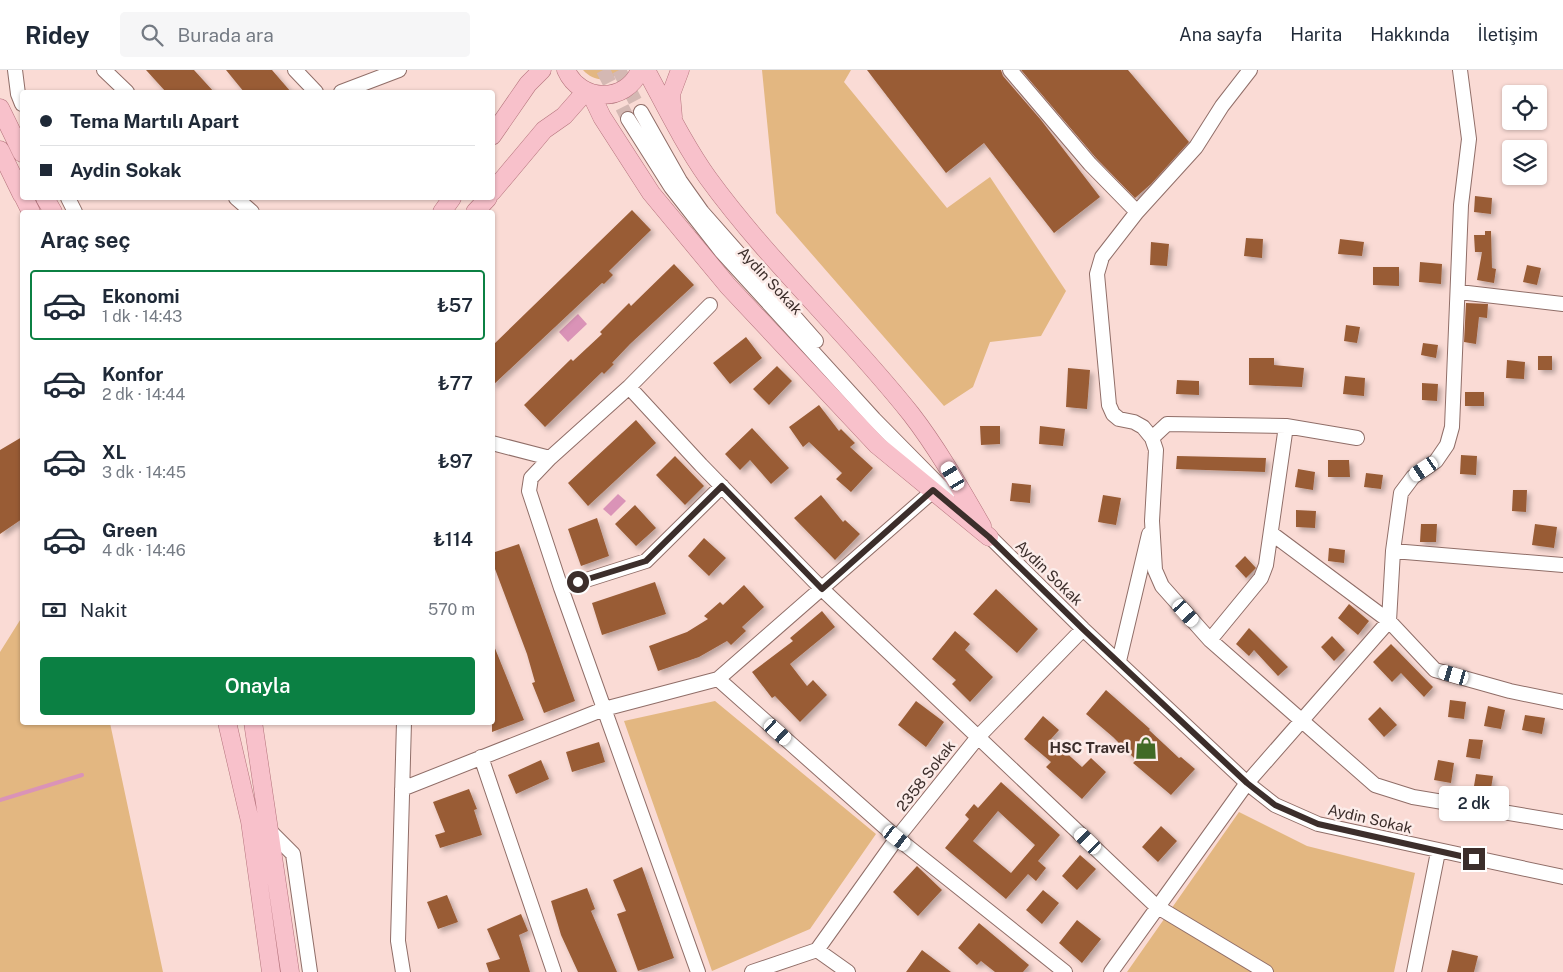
<!DOCTYPE html>
<html lang="tr">
<head>
<meta charset="utf-8">
<style>
  :root { --surface:#fff; --page:#f6f6f7; --text:#1f2937; --muted:#747a83; --line:#e0e1e3; --accent:#0b8043 }
  body { margin:0; font-family:"Public Sans",sans-serif; background:var(--page); color:var(--text); height:100vh; display:flex; flex-direction:column; font-size:19px; white-space:nowrap }
  * { box-sizing:border-box; margin:0 }
  p { font-size:16px; color:var(--muted) }
  .icon { flex:none; width:28px; height:28px; fill:none; stroke:currentColor; stroke-width:2; stroke-linecap:round; stroke-linejoin:round }
  .map { position:relative; flex:1; overflow:hidden }
  .panel { position:absolute; left:20px; top:140px; width:475px; height:515px; display:flex; flex-direction:column; background:var(--surface); border-radius:5px; box-shadow:0 1px 4px #0004 }
  .panel>* { flex:none }
  .banner { position:absolute; left:20px; top:20px; width:475px; height:110px; border-radius:5px; box-shadow:0 1px 4px #0004; display:grid; align-content:center; height:110px; padding:0 20px; background:var(--surface) }
  .tools { position:absolute; left:1502px; top:15px; display:grid; gap:10px }
  .tools a { display:grid; place-items:center; width:45px; height:45px; border-radius:5px; background:var(--surface); box-shadow:0 1px 4px #0004; font-size:25px }
  .end { position:absolute; width:22px; height:22px; margin:-11px; border:6px solid #3c2e2b; background:#fff; box-shadow:0 0 0 2px #fff }
  .from { border-radius:50% }
  .bubble { position:absolute; height:35px; border-radius:5px; background:var(--surface); box-shadow:0 1px 4px #0004; font-size:16px; font-weight:600; line-height:35px; text-align:center }
  .car { position:absolute; width:15px; height:30px; margin:-15px -8px; border-radius:6px; box-shadow:0 0 4px 1px #0007; background:linear-gradient(#fff 24%,#345 0 40%,#fff 0 76%,#345 0 86%,#fff 0) }
  .banner b { display:flex; align-items:center; gap:18px; height:48px; font-size:19px }
  .banner b+b { border-top:1px solid var(--line) }
  .banner i { width:12px; height:12px; background:var(--text) }
  ul { padding:0; list-style:none }
  li { display:flex; align-items:center; gap:15px; height:70px; margin:0 10px 8px; padding:0 10px; border:2px solid transparent; border-radius:5px }
  li div { flex:1 }
  li b { display:block; font-size:19px }
  li em { font-style:normal; font-weight:600 }
  li.current { border-color:var(--accent) }
  li>.icon { width:45px; height:45px; stroke-width:1.5 }
  h2 { padding:0 20px; font-size:22px; line-height:60px }
  .pay { display:flex; align-items:center; gap:12px; height:55px; padding:0 20px; font-size:19px }
  .pay p { margin-inline-start:auto }
  .cta { display:flex; gap:10px; margin-top:auto; padding:10px 20px }
  .cta a { flex:1; height:58px; border-radius:5px; background:var(--accent); color:#fff; font-size:20px; font-weight:600; line-height:58px; text-align:center }
  header { display:flex; align-items:center; gap:30px; box-sizing:border-box; height:70px; padding:0 25px; background:var(--surface); border-bottom:1px solid var(--line) }
  header strong { font-size:24px }
  nav { display:flex; gap:28px; margin-inline-start:auto; font-size:18px }
  .search { width:350px; height:45px; background:var(--page); display:flex; align-items:center; gap:12px; box-sizing:border-box; padding:0 18px; border-radius:5px; color:var(--muted); font-size:19px }
  .map>svg:first-child { display:block }
  .green { fill:#e3b781 }
  .water { fill:#da93b7 }
  .lines { fill:none; stroke-linecap:round; stroke-linejoin:round }
  .stream { stroke:#da93b7; stroke-width:4 }
  .building { fill:#995c36; fill-rule:evenodd; filter:url(#shadow) }
  .minor-tunnel { stroke:#d4b8b3; stroke-width:14; stroke-dasharray:14 7; stroke-linecap:butt }
  .minor-casing { stroke:#906e68; stroke-width:16 }
  .major-casing { stroke:#b4737c; stroke-width:19 }
  .minor { stroke:#fff; stroke-width:14 }
  .major { stroke:#f8c1cb; stroke-width:18 }
  .route { stroke:#3c2e2b; stroke-width:6 }
  .labels { text-anchor:middle; stroke-width:5; stroke-linejoin:round; paint-order:stroke }
  .street-label { font-size:15px; fill:#3c2e2b; stroke:#fcece9 }
  .poi-label { font-size:15px; font-weight:bold; fill:#3c2e2b; stroke:#fcece9; text-anchor:end }
</style>
</head>
<body>
<header>
<strong>Ridey</strong>
<div class="search"><svg class="icon" aria-label="search" viewBox="0 0 24 24"><circle cx="10" cy="10" r="6"/><path d="M15 15l6 6"/></svg>Burada ara</div>
<nav><a>Ana sayfa</a><a>Harita</a><a>Hakkında</a><a>İletişim</a></nav>
</header>
<div class="map">
<svg width="1563" height="902" viewBox="0 0 1563 902">
  <defs>
    <filter id="shadow"><feDropShadow dx="3.5" dy="3.5" stdDeviation="2.5" flood-color="#0004"/></filter>
  </defs>
  <rect width="100%" height="100%" fill="#fadbd5"/>
  <!-- green -->
  <path class="green" d="M583,0H622C610,13 594,12 583,0Z
    M762,0H851L844,12L947,138L990,107L1066,221L1041,266L990,272L973,317L944,336L776,143Z
    M22,547V652L110,653L163,902H0V582Z
    M715,631L876,764L810,859L712,901L624,651Z
    M1239,742L1307,776L1415,803L1394,902H1127Z"/>
  <!-- water -->
  <path class="water" d="M578,244L587,254L568,272L559,262Z
    M618,424L626,431L611,446L603,439Z"/>
  <g class="lines">
    <!-- stream -->
    <path class="stream" d="M0,730L82,705"/>
  </g>
  <!-- building -->
  <path class="building" d="M146,0H194L214,22H166Z
    M226,0H272L291,22H244Z
    M867,0H1001L1003,6L1041,50L1100,127L1054,163L984,73L946,103Z
    M1021,0H1128L1189,72L1151,114L1135,128L1096,88Z
    M1475,126L1492,128L1491,144L1474,142Z
    M632,140L651,160L609,201L613,205L604,214L602,213L492,316V276Z
    M1485,161H1491L1492,198L1496,199L1494,213L1477,210L1482,182H1475L1474,165H1485Z
    M1246,168L1263,169L1262,188L1244,186Z
    M1340,169L1364,172L1362,186L1338,184Z
    M1151,172L1169,174L1167,196L1150,195Z
    M1420,192L1442,194L1441,214L1419,212Z
    M674,194L694,215L630,274L612,293L614,294L604,304L602,302L545,357L524,335L571,289L573,291L602,264L600,262L629,233L631,236Z
    M1527,195L1541,198L1537,215L1523,212Z
    M1373,197H1399V216L1373,215Z
    M1466,233L1488,234L1487,248L1479,247L1476,274L1464,272Z
    M1346,255L1360,257L1357,273L1344,271Z
    M746,267L762,288L730,314L713,293Z
    M1423,273L1438,275L1436,288L1421,285Z
    M1538,286H1552V300H1538Z
    M1249,288H1274V295L1304,298L1302,317L1249,315Z
    M1507,290L1525,292L1524,309L1506,308Z
    M777,296L792,311L769,335L753,319Z
    M1068,298L1090,300L1087,339L1066,337Z
    M1345,306L1365,308L1364,326L1343,324Z
    M1177,310L1199,311V325L1176,324Z
    M1422,313L1438,314L1437,331L1422,330Z
    M1465,322H1484V336H1465Z
    M819,335L839,361L841,359L855,373L850,377L873,398L851,422L836,409L842,403L809,372L803,377L789,357Z
    M636,350L656,373L588,436L568,413Z
    M980,356H1000V374L981,375Z
    M1040,356L1065,359L1063,376L1039,374Z
    M752,358L789,398L771,414L750,390L740,400L725,384Z
    M22,367V449L0,464V380Z
    M1461,385L1477,386L1476,405L1460,404Z
    M675,386L704,416L685,435L656,405Z
    M1177,386L1266,388L1265,402L1176,399Z
    M1328,390H1349L1350,407H1328Z
    M1298,399L1315,402L1313,420L1295,417Z
    M1366,403L1383,405L1381,419L1364,417Z
    M1012,413L1031,415L1030,433L1010,431Z
    M1513,420H1527L1526,442L1512,441Z
    M821,425L843,452L845,450L860,464L835,490L794,448Z
    M1103,425L1121,428L1116,455L1098,452Z
    M635,435L656,458L636,476L615,454Z
    M1296,440L1316,441L1315,458L1296,457Z
    M597,448L609,486L581,496L568,459Z
    M1421,454H1437L1436,472H1420Z
    M1535,454L1557,457L1554,478L1532,475Z
    M704,468L726,488L709,506L688,486Z
    M519,474L575,631L544,643L532,613L535,612L527,584L492,491V483Z
    M1329,478L1345,480L1344,493L1328,491Z
    M1245,486L1256,498L1246,508L1235,496Z
    M655,512L666,544L602,565L592,533Z
    M744,515L764,537L742,557L746,561L731,575L727,571L699,587L658,601L649,576L687,562L708,549L704,546L720,532L723,535Z
    M996,519L1038,559L1017,583L973,544Z
    M1349,534L1369,551L1358,565L1338,548Z
    M822,541L835,557L790,594L807,616L813,610L827,625L800,652L775,626L772,628L752,602L793,571L790,568Z
    M1249,558L1288,597L1278,606L1254,580L1249,586L1236,574Z
    M955,561L970,574L965,580L993,607L970,632L952,614L956,610L932,589Z
    M1332,566L1345,580L1334,591L1321,577Z
    M492,571L524,650L492,662Z
    M1391,574L1433,617L1424,627L1401,603L1392,612L1373,592Z
    M1106,620L1150,659L1149,660L1179,688L1181,687L1195,699L1171,725L1133,693L1136,690L1113,667L1086,644Z
    M1450,630L1466,632L1464,649L1448,647Z
    M916,631L944,652L926,677L898,655Z
    M1488,636L1505,640L1501,659L1484,656Z
    M1380,637L1397,655L1384,667L1368,649Z
    M1525,645L1545,648L1542,664L1522,660Z
    M1043,646L1059,660L1051,669L1082,697L1091,688L1106,702L1082,729L1046,697L1051,692L1024,669Z
    M1469,669L1483,670L1480,689L1466,687Z
    M599,672L605,692L572,702L566,682Z
    M541,690L549,709L516,724L508,705Z
    M1438,690L1454,693L1451,713L1434,710Z
    M1476,704L1493,706L1490,725L1473,722Z
    M1001,712L1060,765L1038,791L1046,798L1036,811L1028,804L1006,829L945,778L969,749L965,745L974,734L978,738ZM998,741L1035,775L1011,803L973,771Z
    M469,719L477,739L474,740L482,765L440,778L435,765L445,762L433,732Z
    M1161,756L1177,771L1158,792L1142,777Z
    M1080,785L1096,799L1077,820L1062,806Z
    M917,796L942,820L918,846L893,822Z
    M642,797L674,888L638,901L617,844L626,841L613,810Z
    M587,818L595,839L591,841L617,902H578L561,865L551,831Z
    M1043,820L1059,833L1042,854L1026,840Z
    M447,825L458,852L438,859L427,832Z
    M521,844L528,861L519,865L530,902H489L486,893L500,889L487,859Z
    M1077,850L1101,869L1082,893L1059,873Z
    M979,853L1029,895L1023,902H995L981,891L977,895L958,878Z
    M922,880L951,902H906Z
    M1452,880L1478,886L1474,902H1447Z"/>
  <g class="lines">
    <!-- minor-tunnel -->
    <path class="minor-tunnel" d="M603,0L628,49
      M619,0L641,42"/>
    <defs>
      <path id="minor" d="M15,0L18,24L22,34
        M104,0L127,22
        M295,0L316,22
        M1010,0L1090,94L1137,142
        M1250,0L1222,36L1196,77L1137,142L1102,187L1097,204L1109,335L1113,344L1119,349L1134,352L1143,357L1152,368L1156,380L1152,451L1155,500L1162,516L1210,570L1375,715L1413,727L1563,752
        M341,22L399,0
        M641,42L680,111L702,142L816,271
        M628,49L671,117L721,181L874,349L948,424
        M68,128L75,142
        M236,128L252,142
        M1459,222L1563,234
        M629,317L701,395L822,519L1156,836L1266,902
        M1152,368L1167,354L1286,356L1357,368
        M492,373L550,388
        M982,459L1083,559L1247,713L1275,735L1318,754L1563,807
        M1271,463L1389,551L1435,600L1510,621L1563,632
        M1393,481L1563,495
        M561,518L646,491L722,416
        M1210,570L1261,508L1266,495L1286,356
        M1119,591L1149,464
        M718,609L897,768L1065,902
        M481,687L554,902
        M402,719L604,639L718,609L933,421
        M270,761L293,784L310,902
        M817,880L848,902
        M403,902L398,871L404,652
        M698,902L561,518L529,421L531,408L550,388L629,317L710,235
        M752,902L817,880L897,768L978,667L1083,559
        M1111,902L1247,713L1389,551L1393,481L1401,423L1413,407L1436,391L1447,375L1452,357L1461,135L1469,69L1460,0
        M1414,902L1438,782"/>
      <path id="major" d="M566,0C580,32 626,34 640,0
        M646,0C666,37 684,74 708,108C769,192 847,263 911,344C938,379 960,418 982,456
        M591,24L602,47L651,123L728,216L877,375L989,467
        M0,38L22,83
        M673,47L671,24L680,0
        M492,66L528,14L542,0
        M0,80L22,125
        M492,122L544,60L564,46L586,21
        M24,128L31,142
        M45,128L53,142
        M442,142L452,128
        M475,142L488,128
        M227,652L250,751L271,902
        M253,652L290,902"/>
    </defs>
    <!-- minor casing -->
    <use href="#minor" class="minor-casing"/>
    <!-- major casing -->
    <use href="#major" class="major-casing"/>
    <!-- minor -->
    <use href="#minor" class="minor"/>
    <!-- major -->
    <use href="#major" class="major"/>
  </g>
  <g class="lines">
    <!-- route -->
    <path class="route" d="M578,512L646,491L722,416L822,519L933,420L989,467L1083,559L1247,713L1275,735L1318,754L1474,789"/>
  </g>
  <!-- icons -->
  <defs>
    <symbol id="shop-bare" viewBox="-9 -9 18 18"><path d="M-5-2.5h2.3a2.7 3.5 0 0 1 5.4 0H5L5.5 6h-11ZM-1.5-2.5h3a1.5 2.3 0 0 0-3 0Z" fill="#416a26" stroke="#fcece9" stroke-width="2.5" paint-order="stroke"/></symbol>
  </defs>
  <g fill-rule="evenodd">
    <use href="#shop-bare" x="1130" y="662" width="32" height="32"/>
  </g>
  <g class="labels">
    <!-- street labels -->
    <g class="street-label">
      <text transform="translate(770 211) rotate(47)" y="5">Aydin Sokak</text>
      <text transform="translate(1049 503) rotate(44)" y="5">Aydin Sokak</text>
      <text transform="translate(926 706) rotate(-52)" y="5">2358 Sokak</text>
      <text transform="translate(1370 749) rotate(13)" y="5">Aydin Sokak</text>
    </g>
    <!-- poi labels -->
    <g class="poi-label">
      <text x="1130" y="683">HSC Travel</text>
    </g>
  </g>
</svg>
<div class="tools">
<a><svg class="icon" aria-label="locate" viewBox="0 0 24 24"><circle cx="12" cy="12" r="6"/><path d="M12 2v4M12 18v4M2 12h4M18 12h4"/></svg></a>
<a><svg class="icon" aria-label="layers" viewBox="0 0 24 24"><path d="M12 4l9 5-9 5-9-5zM3 14l9 5 9-5"/></svg></a>
</div>
<i class="end from" style="left:578px;top:512px"></i>
<i class="end" style="left:1474px;top:789px"></i>
<div class="bubble" style="left:1439px;top:716px;width:70px">2 dk</div>
<i class="car" style="left:1424px;top:399px;rotate:236deg"></i>
<i class="car" style="left:953px;top:406px;rotate:329deg"></i>
<i class="car" style="left:1186px;top:543px;rotate:138deg"></i>
<i class="car" style="left:1454px;top:605px;rotate:286deg"></i>
<i class="car" style="left:778px;top:662px;rotate:132deg"></i>
<i class="car" style="left:897px;top:768px;rotate:128deg"></i>
<i class="car" style="left:1088px;top:771px;rotate:314deg"></i>
<div class="banner">
<b><i class="from"></i>Tema Martılı Apart</b>
<b><i></i>Aydin Sokak</b>
</div>
<section class="panel">
<h2>Araç seç</h2>
<ul>
<li class="current"><svg class="icon" aria-label="car" viewBox="0 0 24 24"><path d="M5 17H2v-5l4-1 3-4h7l3 4 3 1v5h-3M9 17h6M6 11h13"/><circle cx="7" cy="17" r="2"/><circle cx="17" cy="17" r="2"/></svg><div><b>Ekonomi</b><p>1 dk · 14:43</p></div><em>₺57</em></li>
<li><svg class="icon" aria-label="car" viewBox="0 0 24 24"><path d="M5 17H2v-5l4-1 3-4h7l3 4 3 1v5h-3M9 17h6M6 11h13"/><circle cx="7" cy="17" r="2"/><circle cx="17" cy="17" r="2"/></svg><div><b>Konfor</b><p>2 dk · 14:44</p></div><em>₺77</em></li>
<li><svg class="icon" aria-label="car" viewBox="0 0 24 24"><path d="M5 17H2v-5l4-1 3-4h7l3 4 3 1v5h-3M9 17h6M6 11h13"/><circle cx="7" cy="17" r="2"/><circle cx="17" cy="17" r="2"/></svg><div><b>XL</b><p>3 dk · 14:45</p></div><em>₺97</em></li>
<li><svg class="icon" aria-label="car" viewBox="0 0 24 24"><path d="M5 17H2v-5l4-1 3-4h7l3 4 3 1v5h-3M9 17h6M6 11h13"/><circle cx="7" cy="17" r="2"/><circle cx="17" cy="17" r="2"/></svg><div><b>Green</b><p>4 dk · 14:46</p></div><em>₺114</em></li>
</ul>
<div class="pay"><svg class="icon" aria-label="cash" viewBox="0 0 24 24"><path d="M3 7h18v10H3z"/><circle cx="12" cy="12" r="2"/></svg>Nakit<p>570 m</p></div>
<div class="cta"><a>Onayla</a></div>
</section>
</div>
</body>
</html>
